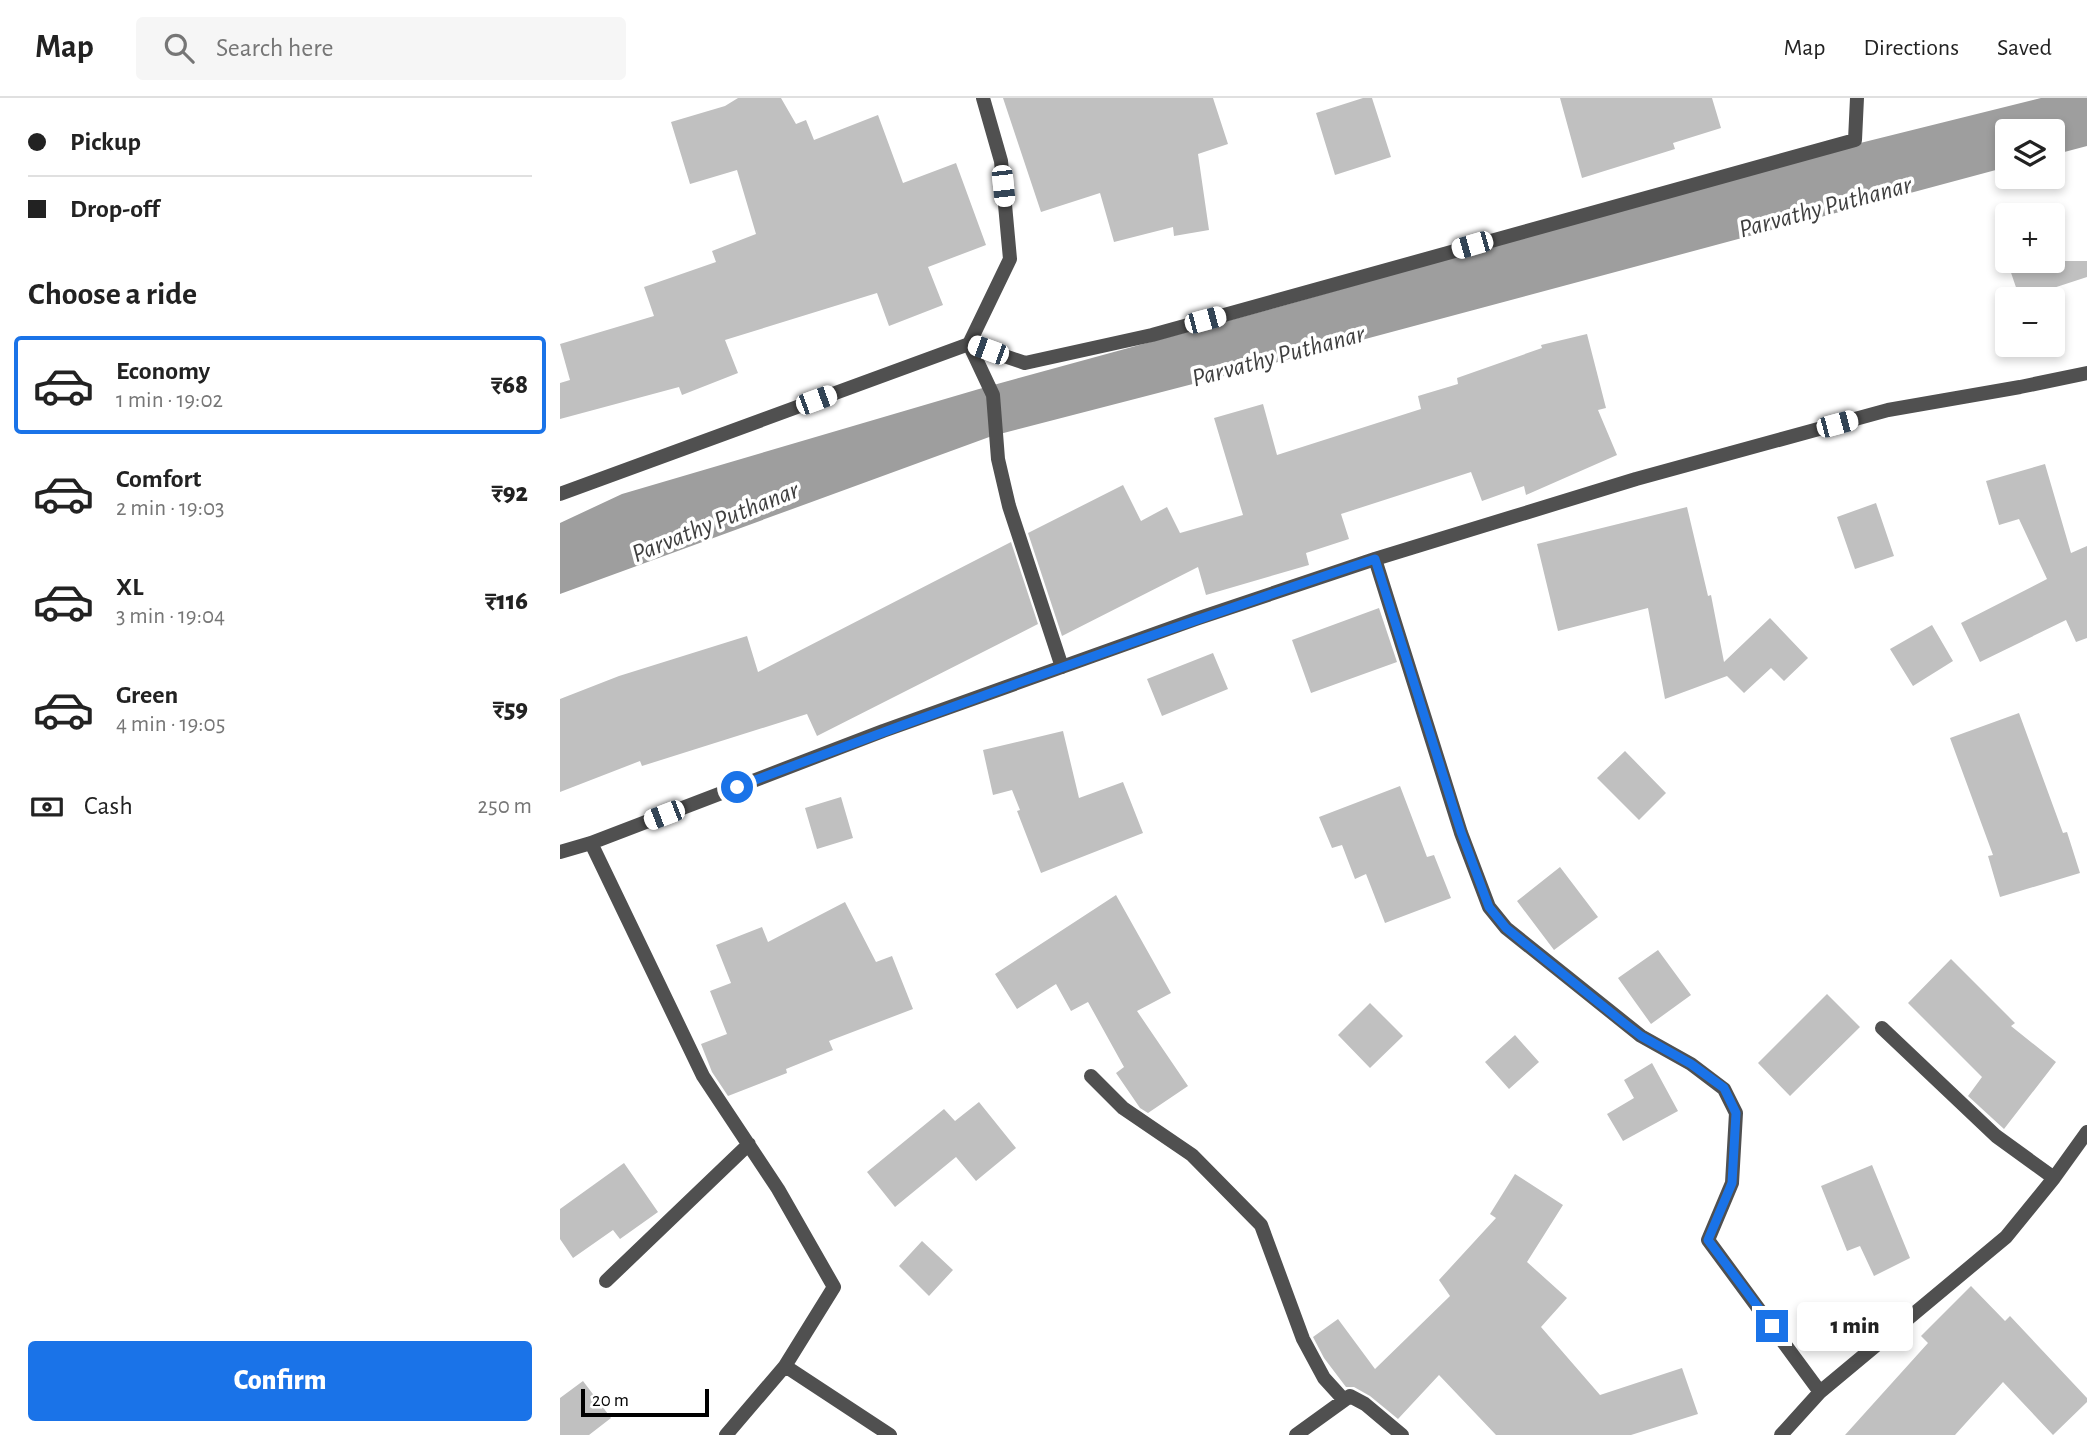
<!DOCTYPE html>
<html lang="en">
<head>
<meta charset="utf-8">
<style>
  :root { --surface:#fff; --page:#f6f6f6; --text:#222; --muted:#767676; --line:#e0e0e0; --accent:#1a73e8 }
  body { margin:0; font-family:"Alegreya Sans",sans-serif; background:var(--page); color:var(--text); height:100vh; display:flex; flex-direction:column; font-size:26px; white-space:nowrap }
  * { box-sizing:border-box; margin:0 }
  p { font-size:23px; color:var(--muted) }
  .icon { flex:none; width:38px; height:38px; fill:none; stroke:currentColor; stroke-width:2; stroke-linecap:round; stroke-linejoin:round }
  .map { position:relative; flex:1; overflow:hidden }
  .panel { display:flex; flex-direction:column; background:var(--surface); width:560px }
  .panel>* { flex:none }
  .guide { display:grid; align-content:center; height:154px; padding:0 28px; background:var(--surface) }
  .controls { position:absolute; left:1435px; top:21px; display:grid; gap:14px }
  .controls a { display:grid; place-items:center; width:70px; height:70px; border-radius:7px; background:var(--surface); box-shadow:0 4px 10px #0003; font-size:35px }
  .scale { position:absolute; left:21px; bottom:18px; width:128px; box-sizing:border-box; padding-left:7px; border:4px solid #000; border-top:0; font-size:19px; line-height:24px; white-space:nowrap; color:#000; -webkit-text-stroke:5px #fff; paint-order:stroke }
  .end { position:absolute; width:32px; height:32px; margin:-16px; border:9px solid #1a73e8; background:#fff; box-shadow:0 0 0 4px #fff }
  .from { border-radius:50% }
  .bubble { position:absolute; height:49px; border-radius:7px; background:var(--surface); box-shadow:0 4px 10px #0003; font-size:23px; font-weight:800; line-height:49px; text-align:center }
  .car { position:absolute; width:21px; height:42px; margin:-21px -10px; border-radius:9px; box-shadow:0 0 5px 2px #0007; background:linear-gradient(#fff 24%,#345 0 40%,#fff 0 76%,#345 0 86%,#fff 0) }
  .guide b { display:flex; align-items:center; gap:24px; height:66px; font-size:26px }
  .guide b+b { border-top:2px solid var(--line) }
  .guide i { width:18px; height:18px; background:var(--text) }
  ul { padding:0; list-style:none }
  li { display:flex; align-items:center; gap:21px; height:98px; margin:0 14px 10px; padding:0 14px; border:4px solid transparent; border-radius:7px }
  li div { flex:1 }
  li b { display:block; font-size:26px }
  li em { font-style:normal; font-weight:800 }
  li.on { border-color:var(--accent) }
  li>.icon { width:63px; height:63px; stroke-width:1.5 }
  h2 { padding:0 28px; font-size:32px; line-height:84px }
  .pay { display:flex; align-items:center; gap:18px; height:77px; padding:0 28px; font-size:26px }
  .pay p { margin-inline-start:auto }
  .primary-button { display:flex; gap:14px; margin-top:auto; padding:14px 28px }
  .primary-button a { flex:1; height:80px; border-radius:7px; background:var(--accent); color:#fff; font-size:28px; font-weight:800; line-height:80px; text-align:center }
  header { display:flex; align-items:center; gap:42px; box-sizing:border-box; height:98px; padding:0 35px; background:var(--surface); border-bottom:2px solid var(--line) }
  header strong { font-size:33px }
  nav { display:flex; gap:38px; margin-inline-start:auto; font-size:24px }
  .search { width:490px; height:63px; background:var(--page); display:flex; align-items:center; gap:18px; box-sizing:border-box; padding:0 24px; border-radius:7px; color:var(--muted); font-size:26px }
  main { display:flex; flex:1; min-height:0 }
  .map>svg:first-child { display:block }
  .water { fill:#9e9e9e }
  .building { fill:#c0c0c0 }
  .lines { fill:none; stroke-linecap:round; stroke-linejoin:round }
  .minor { stroke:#505050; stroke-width:14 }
  .tertiary { stroke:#505050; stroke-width:14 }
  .route { stroke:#1a73e8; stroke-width:9 }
  .labels { text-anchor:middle; stroke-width:7; stroke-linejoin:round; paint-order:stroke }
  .water-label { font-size:26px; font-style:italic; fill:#3f3f3f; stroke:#fff }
</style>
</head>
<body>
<header>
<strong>Map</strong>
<div class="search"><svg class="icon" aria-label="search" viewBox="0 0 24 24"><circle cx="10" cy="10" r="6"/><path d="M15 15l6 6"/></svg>Search here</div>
<nav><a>Map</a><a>Directions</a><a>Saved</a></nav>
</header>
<main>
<section class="panel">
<div class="guide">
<b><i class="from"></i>Pickup</b>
<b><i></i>Drop-off</b>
</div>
<h2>Choose a ride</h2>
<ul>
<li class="on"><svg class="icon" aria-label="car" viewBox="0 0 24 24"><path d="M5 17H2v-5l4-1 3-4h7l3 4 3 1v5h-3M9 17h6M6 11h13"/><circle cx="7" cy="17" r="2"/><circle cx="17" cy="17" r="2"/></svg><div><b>Economy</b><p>1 min · 19:02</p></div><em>₹68</em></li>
<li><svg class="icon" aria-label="car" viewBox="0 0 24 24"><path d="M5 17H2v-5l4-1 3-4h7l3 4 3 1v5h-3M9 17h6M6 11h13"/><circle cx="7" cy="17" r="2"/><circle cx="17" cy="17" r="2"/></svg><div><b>Comfort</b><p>2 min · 19:03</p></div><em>₹92</em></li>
<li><svg class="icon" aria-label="car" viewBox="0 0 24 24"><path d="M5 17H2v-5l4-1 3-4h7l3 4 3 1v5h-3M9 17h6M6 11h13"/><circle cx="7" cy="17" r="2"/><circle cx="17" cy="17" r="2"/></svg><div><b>XL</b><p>3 min · 19:04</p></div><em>₹116</em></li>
<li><svg class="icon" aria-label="car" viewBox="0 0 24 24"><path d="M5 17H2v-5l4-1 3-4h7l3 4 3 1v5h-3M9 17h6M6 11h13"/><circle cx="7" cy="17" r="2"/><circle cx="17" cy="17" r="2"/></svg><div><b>Green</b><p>4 min · 19:05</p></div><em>₹59</em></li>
</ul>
<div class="pay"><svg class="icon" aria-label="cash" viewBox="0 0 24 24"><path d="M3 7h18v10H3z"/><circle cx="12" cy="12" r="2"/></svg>Cash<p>250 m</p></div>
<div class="primary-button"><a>Confirm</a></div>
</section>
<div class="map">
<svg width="1527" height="1337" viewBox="0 0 1527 1337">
  <rect width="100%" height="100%" fill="#fff"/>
  <!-- water -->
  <path class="water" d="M1481,0H1527V48L1493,57V33H1447V69L768,251L432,338L0,496V425L62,396L419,291L729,206L1248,58Z"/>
  <!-- building -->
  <path class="building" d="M178,0H221L236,26L246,22L254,42L318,17L343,85L396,65L426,147L368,169L383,207L329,228L317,195L165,242L178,275L122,297L119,289L0,321V285L10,282L0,246L94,218L84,189L156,164L152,153L196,136L177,72L130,86L111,24L165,8Z
    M443,0H653L668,46L638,56L649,132L614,138L613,129L554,144L540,95L481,114Z
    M803,0H812L831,59L775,77L756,15Z
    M1000,0H1152L1161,30L1113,45L1115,51L1022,80Z
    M1447,163H1527V179L1460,201Z
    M1027,236L1046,310L1038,312L1057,357L966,397L964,388L922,403L911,374L781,416L789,441L746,455L749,467L646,497L638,469L502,538L468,435L563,387L581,423L607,409L620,435L683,417L654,320L703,306L717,357L861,311L858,298L898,286L897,280L982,250L981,247Z
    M1485,366L1511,455L1527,448V540L1516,544L1506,522L1420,564L1401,525L1487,481L1459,421L1439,427L1426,383Z
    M1316,405L1334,458L1295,471L1277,419Z
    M1127,409L1148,498L1151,497L1164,564L1210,520L1248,560L1224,583L1211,570L1184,595L1167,578L1105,601L1088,510L998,533L977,446Z
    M451,444L478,526L257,638L247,616L82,668L80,663L0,694V601L59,578L187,538L198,574Z
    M819,510L837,564L751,595L732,542Z
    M1372,527L1393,563L1353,588L1330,551Z
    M653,555L668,591L602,618L587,581Z
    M1459,615L1503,735L1507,734L1520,775L1440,799L1428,758L1433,757L1390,640Z
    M503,633L519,700L563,684L583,735L481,775L457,713L460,712L452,692L433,697L423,652Z
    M1065,653L1106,695L1079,722L1037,680Z
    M840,688L867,759L874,757L891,800L825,825L806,776L795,781L782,747L772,750L759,719Z
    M281,699L293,740L257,751L245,710Z
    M1000,769L1038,819L994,852L957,803Z
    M556,797L611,895L577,913L628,988L588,1015L580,1010L556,975L564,969L528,904L511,913L496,886L457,911L435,876Z
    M285,804L316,864L332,858L353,911L269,943L273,952L226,971L227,975L168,998L152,974L141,946L167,936L150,893L171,885L156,847L202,829L208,844Z
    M1098,852L1131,897L1091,926L1058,880Z
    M1391,861L1455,925L1451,928L1496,964L1444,1031L1408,998L1422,979L1348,905Z
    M1267,896L1300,929L1230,998L1198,965Z
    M810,905L843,938L810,970L778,937Z
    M955,937L979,964L949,991L925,964Z
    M1092,965L1118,1013L1063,1043L1047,1016L1074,1000L1064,982Z
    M419,1004L456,1050L416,1083L396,1059L335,1109L307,1074L384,1011L395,1023Z
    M64,1065L98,1114L60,1141L53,1132L13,1160L0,1141V1111Z
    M1312,1067L1350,1160L1314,1178L1300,1148L1287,1153L1261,1088Z
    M955,1076L1003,1107L967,1164L1007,1200L981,1229L1040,1297L1122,1270L1138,1316L1071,1337H936L879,1277L838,1321L810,1298L794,1289H786L764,1260L753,1239L778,1221L815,1271L890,1198L879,1182L936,1120L930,1116Z
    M362,1143L393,1172L369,1198L339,1168Z
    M1411,1188L1445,1223L1450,1218L1527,1300V1304L1493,1337L1443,1284L1395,1337H1285L1368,1245L1361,1238Z
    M23,1283L51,1320L29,1337H0V1300Z"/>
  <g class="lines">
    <!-- minor -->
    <path class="minor" d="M409,246L465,265L592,237L1295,42L1297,0
      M409,246L433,297L438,361L449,408L502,569
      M815,461L901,735L929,809L946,830L1081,938L1131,966L1164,991L1176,1015L1172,1085L1148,1142L1260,1294
      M31,745L143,978L218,1091L274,1189L225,1268L166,1337
      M0,754L31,745L323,633L636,521L815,461L1076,381L1328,312L1460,289L1527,275
      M1322,930L1436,1038L1494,1080
      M531,978L563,1010L632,1057L701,1127L743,1241L764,1280L784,1302
      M46,1183L189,1046
      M225,1268L330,1337
      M736,1337L790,1298L805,1306L842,1337
      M1221,1337L1260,1294L1446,1139L1494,1080L1527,1034"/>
    <!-- tertiary -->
    <path class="tertiary" d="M0,396L409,246L450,161L441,63L423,0"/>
  </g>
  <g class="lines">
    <!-- route -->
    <path class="route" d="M177,689C388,609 600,533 815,461L901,734L929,809L946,830L1064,925L1081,938L1131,966L1164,990L1176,1015L1172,1085L1148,1142L1212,1228"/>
  </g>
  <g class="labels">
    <!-- water labels -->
    <g class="water-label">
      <text transform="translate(1265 108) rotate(-15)" y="9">Parvathy Puthanar</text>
      <text transform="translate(718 257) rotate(-15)" y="9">Parvathy Puthanar</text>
      <text transform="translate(155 423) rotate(-22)" y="9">Parvathy Puthanar</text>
    </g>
  </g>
</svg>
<div class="controls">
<a><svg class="icon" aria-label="layers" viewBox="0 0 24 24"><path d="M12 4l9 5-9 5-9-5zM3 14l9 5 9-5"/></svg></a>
<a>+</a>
<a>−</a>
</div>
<div class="scale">20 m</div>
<i class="end from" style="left:177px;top:689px"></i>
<i class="end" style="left:1212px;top:1228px"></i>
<div class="bubble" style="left:1237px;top:1204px;width:116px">1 min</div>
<i class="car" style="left:443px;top:88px;rotate:174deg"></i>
<i class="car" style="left:912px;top:147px;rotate:254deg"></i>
<i class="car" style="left:645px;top:222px;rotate:75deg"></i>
<i class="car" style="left:428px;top:252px;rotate:290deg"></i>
<i class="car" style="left:256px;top:302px;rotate:70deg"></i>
<i class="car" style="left:1277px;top:326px;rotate:75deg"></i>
<i class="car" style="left:104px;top:717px;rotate:249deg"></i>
</div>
</main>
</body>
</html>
